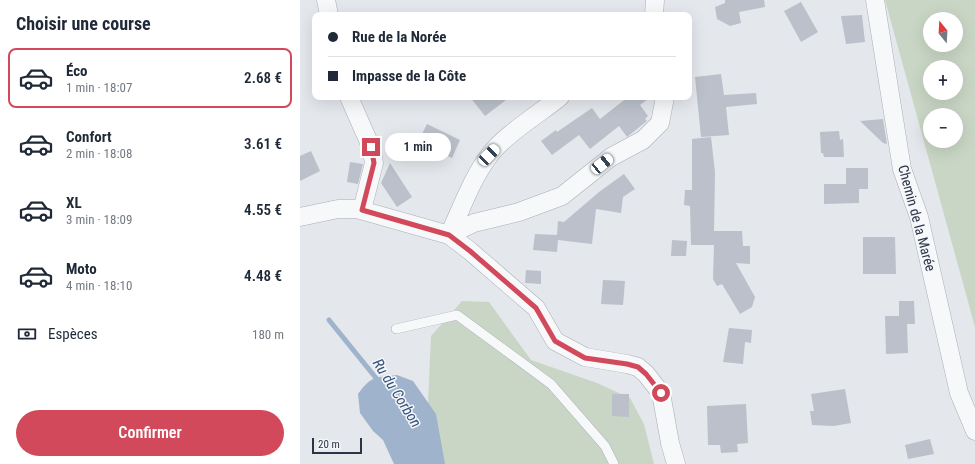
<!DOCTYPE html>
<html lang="fr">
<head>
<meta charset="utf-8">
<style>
  :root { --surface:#fff; --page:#f6f6f7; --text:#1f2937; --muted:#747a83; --line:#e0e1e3; --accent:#d1495b }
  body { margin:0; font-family:"Roboto Condensed",sans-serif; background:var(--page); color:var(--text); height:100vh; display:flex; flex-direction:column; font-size:15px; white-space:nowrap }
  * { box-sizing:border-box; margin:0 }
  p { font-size:13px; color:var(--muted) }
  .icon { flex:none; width:22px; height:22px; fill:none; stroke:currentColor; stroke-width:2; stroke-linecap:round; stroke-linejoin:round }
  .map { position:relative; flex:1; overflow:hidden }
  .drawer { display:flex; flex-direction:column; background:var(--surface); width:300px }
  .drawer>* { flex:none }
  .top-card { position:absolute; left:12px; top:12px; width:380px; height:88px; border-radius:8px; box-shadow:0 4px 16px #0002; display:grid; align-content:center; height:88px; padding:0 16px; background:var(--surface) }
  .needle { width:26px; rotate:342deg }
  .controls { position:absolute; left:623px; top:12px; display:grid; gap:8px }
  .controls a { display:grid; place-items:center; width:40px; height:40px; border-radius:50%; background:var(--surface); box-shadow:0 4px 16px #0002; font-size:20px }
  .scale { position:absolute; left:12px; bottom:10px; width:50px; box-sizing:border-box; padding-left:4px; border:2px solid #2b3445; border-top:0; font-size:11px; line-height:14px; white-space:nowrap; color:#2b3445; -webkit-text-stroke:3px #f4f6f9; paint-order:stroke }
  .end { position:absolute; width:18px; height:18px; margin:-9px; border:5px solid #d1495b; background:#fff; box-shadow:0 0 0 2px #fff }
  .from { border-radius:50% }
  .bubble { position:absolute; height:28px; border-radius:14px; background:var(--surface); box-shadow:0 4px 16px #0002; font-size:13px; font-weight:600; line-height:28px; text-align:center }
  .car { position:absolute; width:12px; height:24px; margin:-12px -6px; border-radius:5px; box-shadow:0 0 3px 1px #0007; background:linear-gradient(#fff 24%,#345 0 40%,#fff 0 76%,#345 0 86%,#fff 0) }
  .top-card b { display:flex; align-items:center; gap:14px; height:38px; font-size:15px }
  .top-card b+b { border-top:1px solid var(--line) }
  .top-card i { width:10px; height:10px; background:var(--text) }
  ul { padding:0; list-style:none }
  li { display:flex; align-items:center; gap:12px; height:60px; margin:0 8px 6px; padding:0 8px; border:2px solid transparent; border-radius:8px }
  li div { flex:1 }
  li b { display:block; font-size:15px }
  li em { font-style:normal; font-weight:600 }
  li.selected { border-color:var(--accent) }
  li>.icon { width:36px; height:36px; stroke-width:1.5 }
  h2 { padding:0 16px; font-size:18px; line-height:48px }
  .pay { display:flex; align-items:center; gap:10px; height:44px; padding:0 16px; font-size:15px }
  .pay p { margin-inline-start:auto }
  .primary-button { display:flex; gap:8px; margin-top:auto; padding:8px 16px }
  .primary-button a { flex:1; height:46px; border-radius:24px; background:var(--accent); color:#fff; font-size:16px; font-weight:600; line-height:46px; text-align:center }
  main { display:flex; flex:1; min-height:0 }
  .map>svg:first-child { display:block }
  .green { fill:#c9d6c5; fill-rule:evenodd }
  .water { fill:#9fb4cc }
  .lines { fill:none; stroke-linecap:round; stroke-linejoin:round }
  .stream { stroke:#9fb4cc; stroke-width:5 }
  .building { fill:#bbc0ca }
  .service-casing { stroke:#a9aeb7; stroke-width:10 }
  .minor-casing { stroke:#a9aeb7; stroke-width:19 }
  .service { stroke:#f7f8fa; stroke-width:9 }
  .minor { stroke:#f7f8fa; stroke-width:18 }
  .route { stroke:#d1495b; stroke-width:5 }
  .labels { text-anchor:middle; stroke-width:3; stroke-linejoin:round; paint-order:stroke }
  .street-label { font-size:14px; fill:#2b3445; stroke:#f4f6f9 }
  .water-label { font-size:15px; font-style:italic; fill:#34527a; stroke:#f4f6f9 }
</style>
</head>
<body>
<main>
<section class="drawer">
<h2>Choisir une course</h2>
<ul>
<li class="selected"><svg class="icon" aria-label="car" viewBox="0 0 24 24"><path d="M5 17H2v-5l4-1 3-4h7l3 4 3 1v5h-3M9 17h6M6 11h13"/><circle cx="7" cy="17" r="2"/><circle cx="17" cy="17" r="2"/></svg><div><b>Éco</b><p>1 min · 18:07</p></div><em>2.68 €</em></li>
<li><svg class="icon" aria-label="car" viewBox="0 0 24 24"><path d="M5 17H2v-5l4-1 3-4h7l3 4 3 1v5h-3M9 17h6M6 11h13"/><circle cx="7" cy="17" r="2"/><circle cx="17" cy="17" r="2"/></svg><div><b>Confort</b><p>2 min · 18:08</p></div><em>3.61 €</em></li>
<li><svg class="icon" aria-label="car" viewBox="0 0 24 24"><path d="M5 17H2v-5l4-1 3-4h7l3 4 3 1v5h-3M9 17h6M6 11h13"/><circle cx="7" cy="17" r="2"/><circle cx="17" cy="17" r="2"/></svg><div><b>XL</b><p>3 min · 18:09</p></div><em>4.55 €</em></li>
<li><svg class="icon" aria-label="car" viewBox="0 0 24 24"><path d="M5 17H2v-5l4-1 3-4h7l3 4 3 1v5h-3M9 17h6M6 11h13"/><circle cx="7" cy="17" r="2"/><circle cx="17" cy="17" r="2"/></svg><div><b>Moto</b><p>4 min · 18:10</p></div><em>4.48 €</em></li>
</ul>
<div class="pay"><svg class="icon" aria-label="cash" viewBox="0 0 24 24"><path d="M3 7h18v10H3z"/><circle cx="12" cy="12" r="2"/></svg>Espèces<p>180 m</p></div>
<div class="primary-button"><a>Confirmer</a></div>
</section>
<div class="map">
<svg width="675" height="464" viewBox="0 0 675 464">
  <rect width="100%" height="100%" fill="#e4e7ec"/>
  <!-- green -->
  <path class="green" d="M585,0H675V327ZM630,19H656V45H630ZM630,67H656V93H630ZM630,115H656V141H630Z
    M162,301L189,302L231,360L297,383L330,398L344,424L354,464H111L127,425L131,336Z"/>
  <!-- water -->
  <path class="water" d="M97,375L113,381L136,414L145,464H94L83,440L73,431L60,413L58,394C72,375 75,378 97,375Z"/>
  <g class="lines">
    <!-- stream -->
    <path class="stream" d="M29,320L80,383"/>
  </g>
  <!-- building -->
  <path class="building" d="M425,0H464L465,7L439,12L441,23L430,26L417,19L415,7L425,3Z
    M501,2L518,32L501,42L484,11Z
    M562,15L565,42L546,44L541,16Z
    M421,74L424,95L456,93L457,104L426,107L429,135L401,137L395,77Z
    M170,97H210L185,116Z
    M328,97H351L340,105L348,116L345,119L347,121L327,137L319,126L290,149L279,135L252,155L241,141L256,130L257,132L292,108L300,119Z
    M583,119L587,144L583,143L560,121Z
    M127,124L160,140L152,158L118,142Z
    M539,131L540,140L543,139L544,157H524L523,153H521L520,132Z
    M411,137L415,172L414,231H442L443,246H450V264L436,263L455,297L452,307L440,314L422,284L417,286L413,279L414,245H391L390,206L384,205L385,190H392V139Z
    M11,151L20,171L0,181V156Z
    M50,162L63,164L58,184L47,182Z
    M90,163L112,197L97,207L81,183Z
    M546,168H568V189H559V203L524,204V184H546Z
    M324,174L335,189L323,197L321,213L296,209L292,244L258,240L257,252L233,250L235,234L257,235L258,221L264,222L299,192Z
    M563,237H595L596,274H563Z
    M372,240L387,241L386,256H371Z
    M226,270L241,271V284L225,283Z
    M303,280L325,281L323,305L301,304Z
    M599,301H614L615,324H607L608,353L586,354L585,316H599Z
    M429,328L452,330L451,343L445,342L443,364L423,362Z
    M545,389L551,423L534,426L512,425L510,411H514L511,394Z
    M312,394H329V417L312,416Z
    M446,404L448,443L437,444L438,452L421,453L420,445H408L407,406Z
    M630,439L634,454L608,459L605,445Z"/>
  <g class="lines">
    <defs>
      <path id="service" d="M96,329L157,315L251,384L305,446L314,464"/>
      <path id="minor" d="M26,0L29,15
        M575,0L602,169L619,217L659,393L675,431
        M354,15L355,0
        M49,97L71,147L74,163L62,210
        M0,217L38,209H57L149,235L170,251L236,308L255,341L285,357L327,364L338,367L346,374L361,393L370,443L376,464
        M149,235L174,223L219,212L262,196L311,157L343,140L360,123L365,97
        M149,235C161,210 172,178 189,156C203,136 240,113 260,97"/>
    </defs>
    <!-- service casing -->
    <use href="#service" class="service-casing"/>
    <!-- minor casing -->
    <use href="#minor" class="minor-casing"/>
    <!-- service -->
    <use href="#service" class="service"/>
    <!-- minor -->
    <use href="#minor" class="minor"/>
  </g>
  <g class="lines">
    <!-- route -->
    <path class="route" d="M71,147L74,163L62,210L149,235L170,251L236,308L255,341L285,358L327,364L338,367L346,374L361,393"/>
  </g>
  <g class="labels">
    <!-- street labels -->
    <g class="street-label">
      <text transform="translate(617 218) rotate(75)" y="5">Chemin de la Marée</text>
    </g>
    <!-- water labels -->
    <g class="water-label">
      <text transform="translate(97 393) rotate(58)" y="5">Ru du Corbon</text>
    </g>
  </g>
</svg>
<div class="controls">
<a><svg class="needle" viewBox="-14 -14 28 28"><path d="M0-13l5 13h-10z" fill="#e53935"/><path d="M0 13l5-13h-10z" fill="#747a83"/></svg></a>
<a>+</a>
<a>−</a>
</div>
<div class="scale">20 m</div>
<i class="end from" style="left:361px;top:393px"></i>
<i class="end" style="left:71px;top:147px"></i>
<div class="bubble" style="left:85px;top:133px;width:66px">1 min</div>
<i class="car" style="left:189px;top:155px;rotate:44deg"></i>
<i class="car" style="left:302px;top:164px;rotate:51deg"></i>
<div class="top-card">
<b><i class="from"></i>Rue de la Norée</b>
<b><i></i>Impasse de la Côte</b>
</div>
</div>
</main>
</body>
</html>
